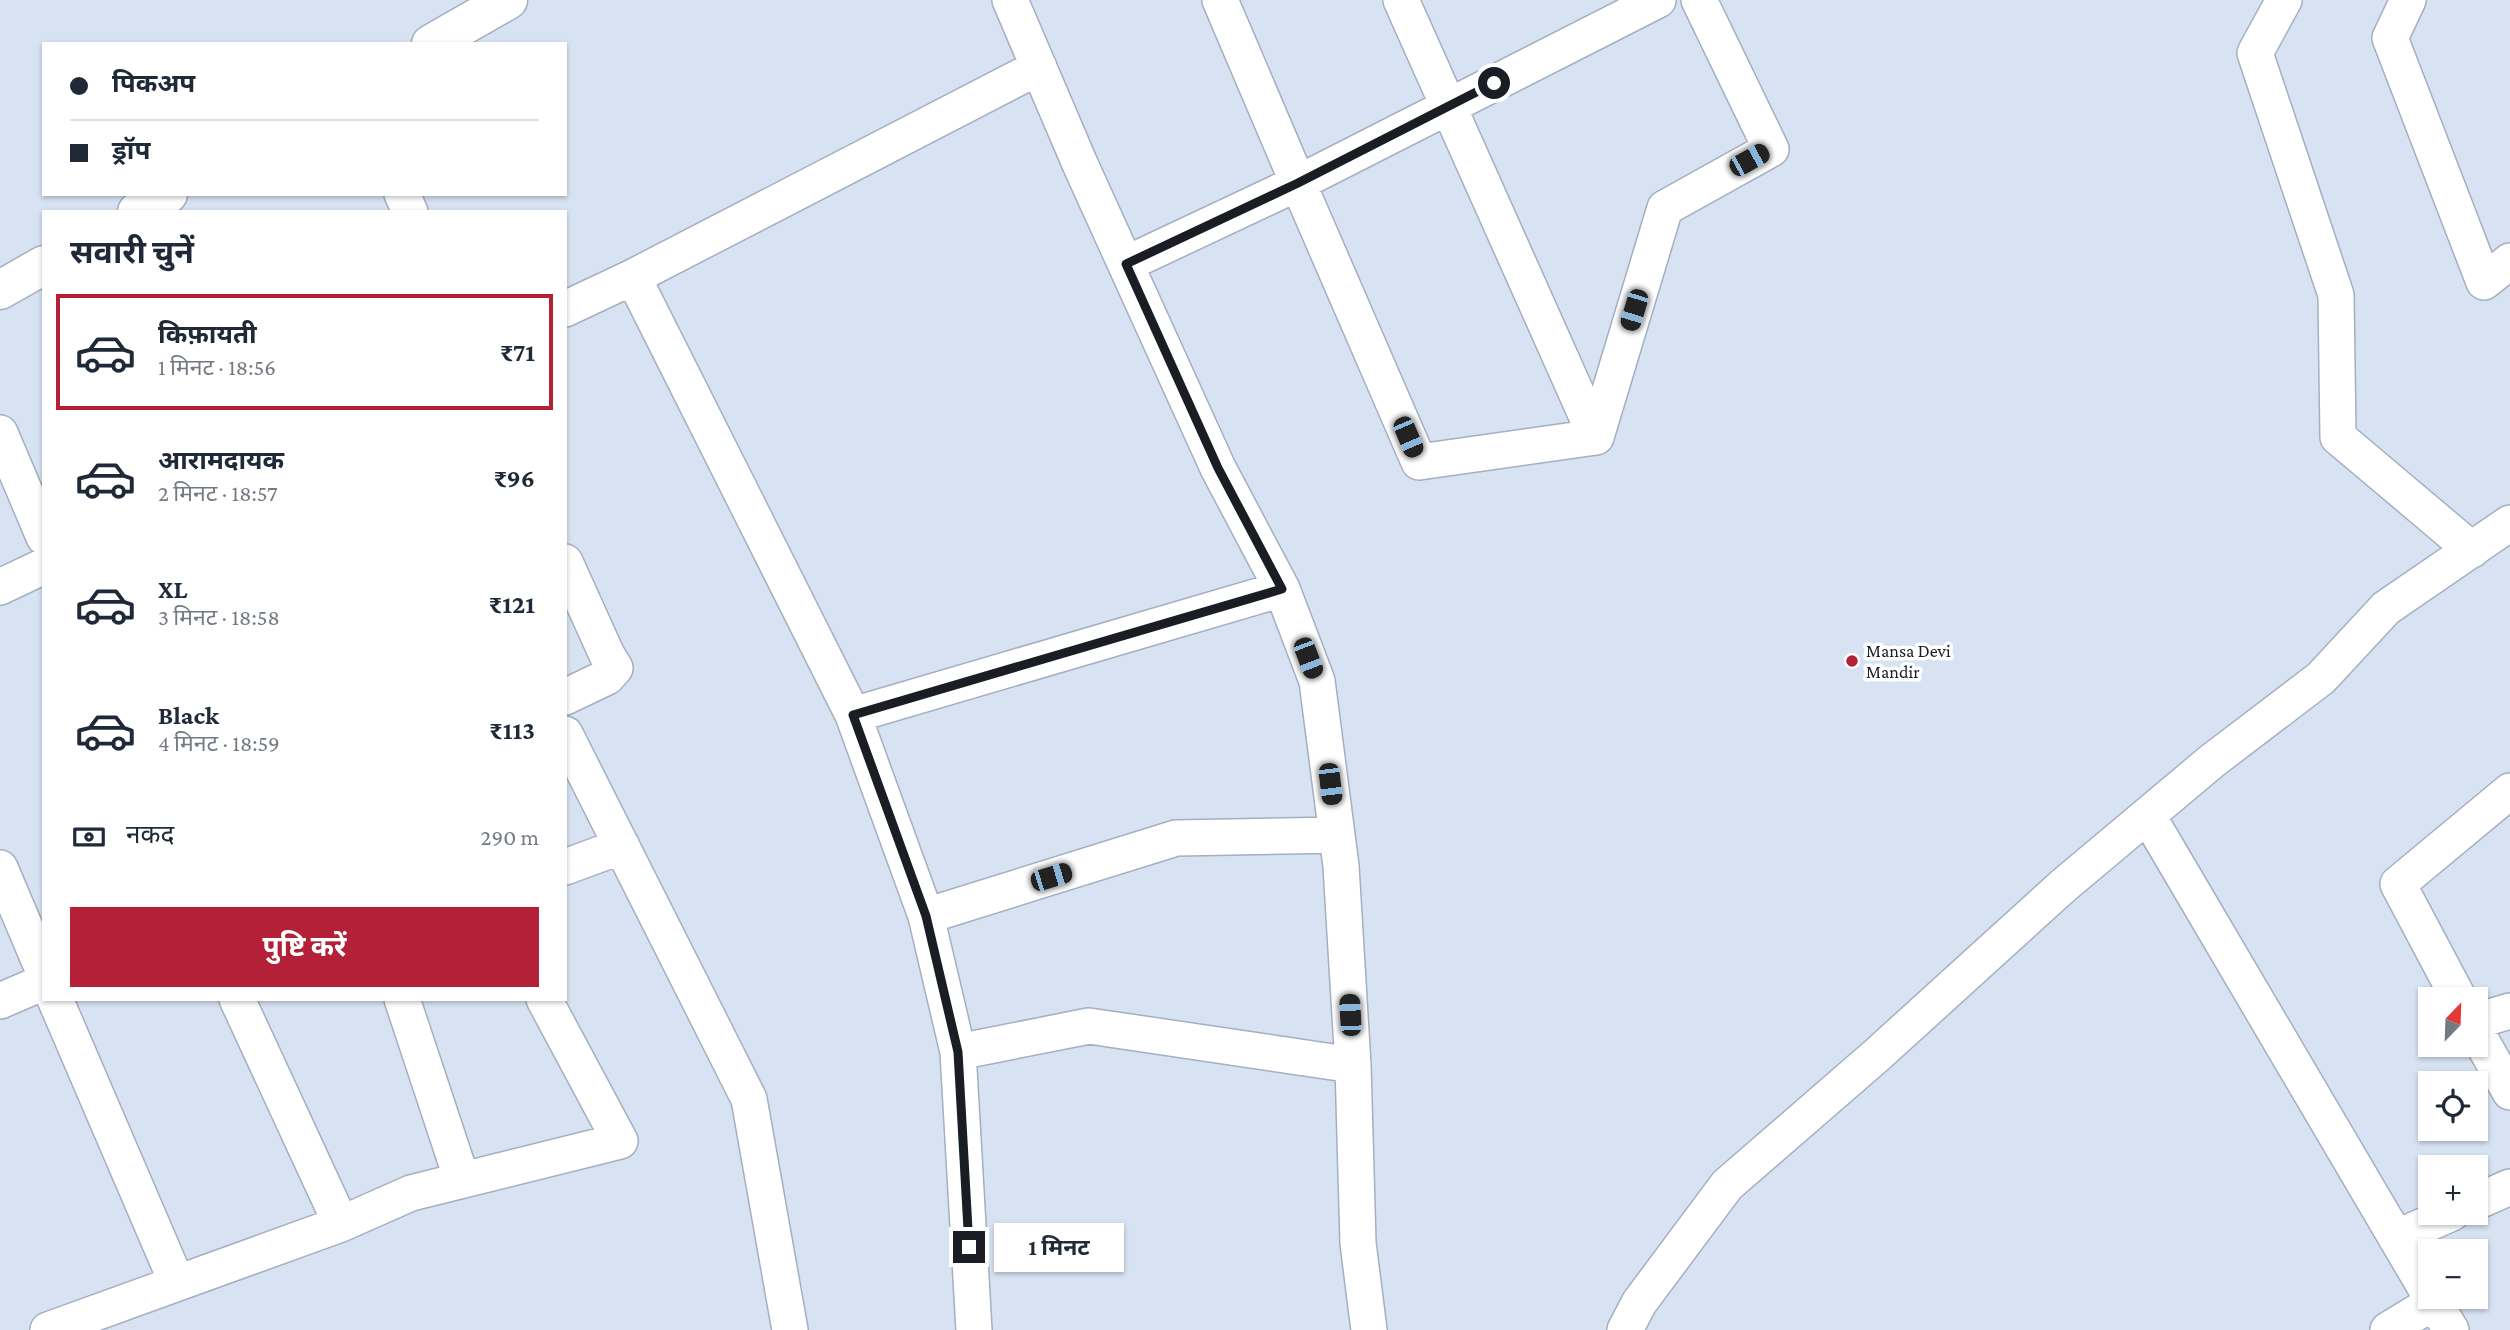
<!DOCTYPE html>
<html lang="hi">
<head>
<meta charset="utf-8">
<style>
  :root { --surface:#fff; --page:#f6f6f7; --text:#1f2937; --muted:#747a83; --line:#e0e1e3; --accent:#b32038 }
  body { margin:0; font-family:"Crimson Pro","Noto Sans Devanagari",serif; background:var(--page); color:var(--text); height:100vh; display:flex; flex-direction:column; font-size:26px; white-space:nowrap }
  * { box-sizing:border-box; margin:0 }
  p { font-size:23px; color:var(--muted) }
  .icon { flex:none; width:38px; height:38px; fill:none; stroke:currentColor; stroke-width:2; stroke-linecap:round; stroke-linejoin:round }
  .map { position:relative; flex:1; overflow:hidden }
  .details { position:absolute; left:42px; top:210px; width:525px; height:791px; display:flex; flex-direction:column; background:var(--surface); border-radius:0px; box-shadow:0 2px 5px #0004 }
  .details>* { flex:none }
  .hud { position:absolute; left:42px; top:42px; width:525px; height:154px; border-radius:0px; box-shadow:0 2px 5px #0004; display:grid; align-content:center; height:154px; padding:0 28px; background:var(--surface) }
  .needle { width:46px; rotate:23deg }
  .fabs { position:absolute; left:2418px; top:987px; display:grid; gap:14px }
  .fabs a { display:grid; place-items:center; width:70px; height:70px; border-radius:0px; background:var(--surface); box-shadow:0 2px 5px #0004; font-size:35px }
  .end { position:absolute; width:32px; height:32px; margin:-16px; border:9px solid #1a1e24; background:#fff; box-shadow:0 0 0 4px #fff }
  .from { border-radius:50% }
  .bubble { position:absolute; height:49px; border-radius:0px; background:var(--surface); box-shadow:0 2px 5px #0004; font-size:23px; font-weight:700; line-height:49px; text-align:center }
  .car { position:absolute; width:21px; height:42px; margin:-21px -10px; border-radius:9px; box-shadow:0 0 5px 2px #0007; background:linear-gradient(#222 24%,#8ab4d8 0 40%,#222 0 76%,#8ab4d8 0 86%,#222 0) }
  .hud b { display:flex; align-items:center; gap:24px; height:66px; font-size:26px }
  .hud b+b { border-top:2px solid var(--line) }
  .hud i { width:18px; height:18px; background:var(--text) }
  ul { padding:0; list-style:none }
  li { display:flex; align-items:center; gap:21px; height:116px; margin:0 14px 10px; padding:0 14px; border:4px solid transparent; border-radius:0px }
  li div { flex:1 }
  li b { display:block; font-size:26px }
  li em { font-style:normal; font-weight:700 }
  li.active { border-color:var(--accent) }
  li>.icon { width:63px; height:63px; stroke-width:1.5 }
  h2 { padding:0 28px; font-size:32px; line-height:84px }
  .pay { display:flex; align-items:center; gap:18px; height:77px; padding:0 28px; font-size:26px }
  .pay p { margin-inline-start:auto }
  .cta { display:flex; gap:14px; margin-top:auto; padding:14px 28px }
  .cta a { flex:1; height:80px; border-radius:0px; background:var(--accent); color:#fff; font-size:28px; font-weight:700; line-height:80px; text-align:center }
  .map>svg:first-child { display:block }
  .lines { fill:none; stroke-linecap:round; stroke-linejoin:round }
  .street-casing { stroke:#a4afbf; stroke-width:38 }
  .secondary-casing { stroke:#a4afbf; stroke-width:41 }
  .street { stroke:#fff; stroke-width:35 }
  .secondary { stroke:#fff; stroke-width:38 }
  .route { stroke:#1a1e24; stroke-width:9 }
  .poi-dot { fill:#b32038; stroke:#fff; stroke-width:2.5 }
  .labels { text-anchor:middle; stroke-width:7; stroke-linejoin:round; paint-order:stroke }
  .poi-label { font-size:18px; fill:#1a1e24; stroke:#fff; text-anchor:start }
</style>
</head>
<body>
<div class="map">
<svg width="2510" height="1330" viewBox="0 0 2510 1330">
  <rect width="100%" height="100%" fill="#d7e2f3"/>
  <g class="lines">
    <defs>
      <path id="street" d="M1010,0L1080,164L1218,468L1282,589L1317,681L1341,866L1353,1065L1358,1243L1369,1330
        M1220,0L1298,183L1658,0
        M1401,0L1596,437
        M2284,0L2255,53L2336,295L2338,437L2472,550
        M2408,0L2390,38L2484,282L2510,261
        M402,194L410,212
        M1126,264L1298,183L1419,462L1596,437L1665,208L1771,149L1699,0
        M633,277L1039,67
        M565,309L633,277L853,715L1282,589
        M0,433L44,537
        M565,562L607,655L615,668L607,677L565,697
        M0,587L44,566
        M853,715L926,916L958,1052L974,1330
        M565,734L749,1099L790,1330
        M2148,816L2431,1297
        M565,867L622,846
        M0,868L44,972
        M926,916L1176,838L1337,835
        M55,999L177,1283
        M237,999L341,1224
        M402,999L462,1180
        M2459,999L2398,884L2510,791
        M0,1001L44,982
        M2476,1021L2510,1011
        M2476,1031L2510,1092
        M958,1052L1089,1026L1353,1065
        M2476,1202L2510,1187
        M2396,1238L2452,1213
        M2431,1297L2451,1330
        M48,1330L341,1224L411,1193L620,1141L544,999
        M1625,1330L1639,1303L1727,1185L1877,1055L2063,886L2212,761L2321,678L2386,608L2510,523
        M2388,1330L2434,1302"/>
      <path id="secondary" d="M431,44L508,0
        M137,212L168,194
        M0,290L44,265"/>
    </defs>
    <!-- street casing -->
    <use href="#street" class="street-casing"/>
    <!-- secondary casing -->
    <use href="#secondary" class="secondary-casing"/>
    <!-- street -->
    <use href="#street" class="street"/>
    <!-- secondary -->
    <use href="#secondary" class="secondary"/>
  </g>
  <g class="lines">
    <!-- route -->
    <path class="route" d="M969,1247L958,1052L926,916L853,715L1282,589L1218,468L1126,264L1298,183L1494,83"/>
  </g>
  <!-- markers -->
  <circle class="poi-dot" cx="1852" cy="661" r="7"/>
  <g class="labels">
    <!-- poi labels -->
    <g class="poi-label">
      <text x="1866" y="657">Mansa Devi<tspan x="1866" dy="21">Mandir</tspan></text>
    </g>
  </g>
</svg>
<div class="fabs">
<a><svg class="needle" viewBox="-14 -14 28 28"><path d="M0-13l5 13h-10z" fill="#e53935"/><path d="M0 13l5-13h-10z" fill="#747a83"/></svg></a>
<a><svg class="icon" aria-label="locate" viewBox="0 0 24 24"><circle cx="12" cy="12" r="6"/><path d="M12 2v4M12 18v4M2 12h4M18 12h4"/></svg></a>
<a>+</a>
<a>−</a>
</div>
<i class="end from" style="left:1494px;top:83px"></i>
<i class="end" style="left:969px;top:1247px"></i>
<div class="bubble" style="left:994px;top:1223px;width:130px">1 मिनट</div>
<i class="car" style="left:1749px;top:160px;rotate:61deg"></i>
<i class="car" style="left:1634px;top:310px;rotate:197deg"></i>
<i class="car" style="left:1408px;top:437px;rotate:157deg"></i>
<i class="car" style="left:1308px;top:658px;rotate:159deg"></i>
<i class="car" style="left:1330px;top:784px;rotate:173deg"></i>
<i class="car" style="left:1051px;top:877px;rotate:73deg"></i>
<i class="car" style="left:1350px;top:1015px;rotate:357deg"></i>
<div class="hud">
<b><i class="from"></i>पिकअप</b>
<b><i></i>ड्रॉप</b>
</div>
<section class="details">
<h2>सवारी चुनें</h2>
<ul>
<li class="active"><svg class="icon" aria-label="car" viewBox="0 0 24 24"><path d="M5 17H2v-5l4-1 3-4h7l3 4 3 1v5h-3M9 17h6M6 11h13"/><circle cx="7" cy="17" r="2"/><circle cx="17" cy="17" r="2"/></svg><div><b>किफ़ायती</b><p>1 मिनट · 18:56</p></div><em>₹71</em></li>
<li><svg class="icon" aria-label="car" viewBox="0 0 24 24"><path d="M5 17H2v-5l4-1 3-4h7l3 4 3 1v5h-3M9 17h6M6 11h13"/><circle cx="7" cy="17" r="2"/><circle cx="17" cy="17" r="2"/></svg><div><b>आरामदायक</b><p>2 मिनट · 18:57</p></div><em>₹96</em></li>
<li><svg class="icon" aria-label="car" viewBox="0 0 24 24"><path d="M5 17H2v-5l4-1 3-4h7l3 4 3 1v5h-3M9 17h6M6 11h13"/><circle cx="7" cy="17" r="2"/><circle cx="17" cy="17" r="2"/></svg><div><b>XL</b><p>3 मिनट · 18:58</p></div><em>₹121</em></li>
<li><svg class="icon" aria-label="car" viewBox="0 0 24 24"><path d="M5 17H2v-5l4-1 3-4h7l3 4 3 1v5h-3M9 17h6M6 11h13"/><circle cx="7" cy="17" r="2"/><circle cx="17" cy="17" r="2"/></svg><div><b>Black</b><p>4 मिनट · 18:59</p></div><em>₹113</em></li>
</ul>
<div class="pay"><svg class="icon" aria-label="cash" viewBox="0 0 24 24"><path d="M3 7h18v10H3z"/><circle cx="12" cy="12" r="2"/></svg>नकद<p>290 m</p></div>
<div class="cta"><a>पुष्टि करें</a></div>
</section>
</div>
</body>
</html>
